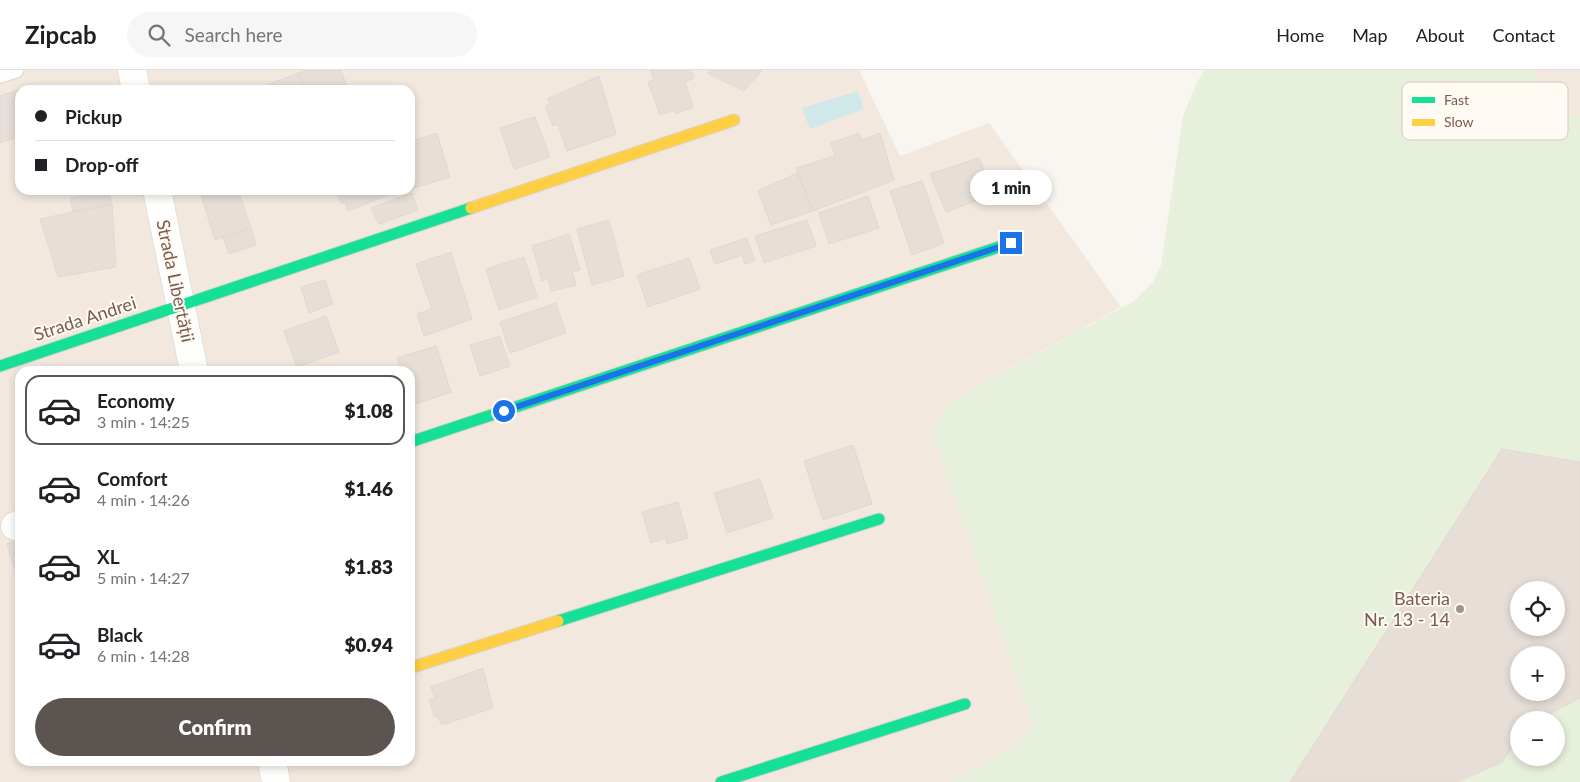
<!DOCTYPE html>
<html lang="en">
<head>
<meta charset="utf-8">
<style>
  :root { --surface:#fff; --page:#f6f6f6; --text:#202124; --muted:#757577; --line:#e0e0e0; --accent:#5c5450 }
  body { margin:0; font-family:Lato,sans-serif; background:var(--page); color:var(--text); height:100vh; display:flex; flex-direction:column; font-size:19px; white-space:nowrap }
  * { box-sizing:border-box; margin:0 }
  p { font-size:16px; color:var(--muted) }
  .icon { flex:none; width:28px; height:28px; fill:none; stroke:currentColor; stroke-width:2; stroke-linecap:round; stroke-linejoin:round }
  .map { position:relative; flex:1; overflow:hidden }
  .panel { position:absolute; left:15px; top:296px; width:400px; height:400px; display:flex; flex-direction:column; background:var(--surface); border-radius:15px; box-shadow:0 2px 8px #0003 }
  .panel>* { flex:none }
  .banner { position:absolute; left:15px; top:15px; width:400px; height:110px; border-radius:15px; box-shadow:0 2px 8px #0003; display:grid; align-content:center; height:110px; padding:0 20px; background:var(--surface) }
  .tools { position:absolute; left:1510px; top:511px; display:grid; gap:10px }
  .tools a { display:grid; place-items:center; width:55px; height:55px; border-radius:50%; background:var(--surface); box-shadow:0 2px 8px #0003; font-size:25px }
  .end { position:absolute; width:22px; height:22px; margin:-11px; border:6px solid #1a73e8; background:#fff; box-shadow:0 0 0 2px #fff }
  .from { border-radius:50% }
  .bubble { position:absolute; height:35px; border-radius:18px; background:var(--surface); box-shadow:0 2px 8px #0003; font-size:16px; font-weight:800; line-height:35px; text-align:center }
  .banner b { display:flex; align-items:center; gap:18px; height:48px; font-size:19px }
  .banner b+b { border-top:1px solid var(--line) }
  .banner i { width:12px; height:12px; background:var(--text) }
  ul { padding:9px 0 0; list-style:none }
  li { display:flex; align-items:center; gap:15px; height:70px; margin:0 10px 8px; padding:0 10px; border:2px solid transparent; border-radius:15px }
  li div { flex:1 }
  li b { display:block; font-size:19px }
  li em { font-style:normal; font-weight:800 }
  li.on { border-color:var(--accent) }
  li>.icon { width:45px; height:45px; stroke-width:1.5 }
  .primary-button { display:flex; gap:10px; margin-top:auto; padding:10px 20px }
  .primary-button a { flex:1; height:58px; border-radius:30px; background:var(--accent); color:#fff; font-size:20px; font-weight:800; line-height:58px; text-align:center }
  header { display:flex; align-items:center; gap:30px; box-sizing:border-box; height:70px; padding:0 25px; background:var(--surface); border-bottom:1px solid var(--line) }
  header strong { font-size:24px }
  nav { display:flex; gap:28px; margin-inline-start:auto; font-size:18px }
  .search { width:350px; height:45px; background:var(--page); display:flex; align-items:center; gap:12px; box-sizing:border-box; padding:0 18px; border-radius:28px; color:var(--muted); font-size:19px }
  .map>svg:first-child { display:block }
  .residential { fill:#f2e8de; fill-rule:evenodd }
  .green { fill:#e7f0db; fill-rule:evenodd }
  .water { fill:#d0e8ea }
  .building { fill:#e6ded7; stroke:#e2d8d2; fill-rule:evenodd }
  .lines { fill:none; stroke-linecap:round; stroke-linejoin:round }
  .lane-casing { stroke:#d7d1cb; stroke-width:17 }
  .street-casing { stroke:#d7d1cb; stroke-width:29 }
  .fast-casing { stroke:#d9d2cb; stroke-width:13 }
  .slow-casing { stroke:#d9d2cb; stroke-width:13 }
  .lane { stroke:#fefefd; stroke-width:15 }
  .street { stroke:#fefefd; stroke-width:28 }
  .fast { stroke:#16e098; stroke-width:11 }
  .slow { stroke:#ffcf43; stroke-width:11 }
  .route { stroke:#1a73e8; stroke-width:6 }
  .poi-dot { fill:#a69286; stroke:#fffaf3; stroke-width:2 }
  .labels { text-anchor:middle; stroke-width:4; stroke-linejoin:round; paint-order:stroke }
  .street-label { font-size:18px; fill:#7a5c4d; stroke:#fffaf3 }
  .poi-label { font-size:18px; fill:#7a5c4d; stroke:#fffaf3; text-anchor:end }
  .key { fill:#fffaf3; stroke:#d7cbc1; stroke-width:1 }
  .key-label { font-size:14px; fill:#7a5c4d }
</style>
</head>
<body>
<header>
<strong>Zipcab</strong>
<div class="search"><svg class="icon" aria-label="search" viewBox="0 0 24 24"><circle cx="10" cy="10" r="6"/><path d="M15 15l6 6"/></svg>Search here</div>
<nav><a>Home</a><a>Map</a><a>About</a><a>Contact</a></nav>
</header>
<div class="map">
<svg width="1580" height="712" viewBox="0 0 1580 712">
  <rect width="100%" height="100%" fill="#f9f5f0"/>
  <!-- residential -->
  <path class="residential" d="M0,0H859L900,86L989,53L1121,237L956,328L932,363L1032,652L1027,665L1018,676L950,712H0ZM20,20H410V120H20ZM20,301H410V691H20Z
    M1533,0H1580V48L1571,44Z"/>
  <!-- green -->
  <path class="green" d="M1205,0H1533L1571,44L1580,48V712H950L1018,676L1027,665L1032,652L932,363L940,344L956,328L1134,231L1153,212L1161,196L1183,46L1197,12ZM1519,520H1556V558H1519ZM1519,585H1556V622H1519ZM1519,650H1556V688H1519Z"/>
  <!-- water -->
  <path class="water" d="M858,21L864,39L810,59L802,38Z"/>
  <!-- building -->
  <path class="building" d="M306,0H341L348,20H305L299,3Z
    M650,0H691L694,8L685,12L693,37L676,44L675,40L660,45L648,12L654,10Z
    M709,0H762L744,21L707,3Z
    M299,3L305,20H252Z
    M599,6L616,64L567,81L558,54L553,56L545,36L550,33L547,29Z
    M24,18V20H20V66L0,73V26Z
    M535,47L550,87L514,99L500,58Z
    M437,63L450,107L410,119V72Z
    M859,63L862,70L880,63L894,110L813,141L796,98L835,86L831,73Z
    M979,88L994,124L946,142L930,104Z
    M797,103L813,141L771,155L758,121Z
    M922,111L944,173L912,185L890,121Z
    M108,120L112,134L73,142L71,128Z
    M215,120H238L251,158L215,170L201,125Z
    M337,120H392L393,123L348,141L345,133H341Z
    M412,123L418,140L379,154L371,138Z
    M868,126L879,158L829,174L819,143Z
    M112,134L116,197L58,207L40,149Z
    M609,150L624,206L592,215L577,159Z
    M807,150L816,176L764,193L755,166Z
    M251,158L256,175L229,184L223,167Z
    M569,164L580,200L572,202L576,215L551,221L548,209L542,211L532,176Z
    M747,168L755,191L745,194L742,185L715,194L710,180Z
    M451,182L472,249L424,266L417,244L432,239L416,194Z
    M524,187L537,227L499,240L486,199Z
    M689,188L700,219L648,237L637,205Z
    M325,210L333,234L309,243L301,217Z
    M556,233L566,263L510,283L500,252Z
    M326,246L339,282L297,297L284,261Z
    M500,266L510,296L480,306L470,275Z
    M436,276L451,322L412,335L410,330V301H401L397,288Z
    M853,375L872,434L823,450L804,391Z
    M1502,379L1580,392V628L1538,650H1519V667L1502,692L1457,712H1290ZM1519,520H1556V558H1519ZM1519,585H1556V622H1519Z
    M760,409L773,448L727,463L714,423Z
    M678,432L688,468L667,474L666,468L651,473L642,442Z
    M20,470V508L18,509L7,474Z
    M483,598L493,638L442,655L437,646H434L429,630L435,628L431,617Z"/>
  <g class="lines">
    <defs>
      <path id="lane" d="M0,5L16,0"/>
      <path id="street" d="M132,0L136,20
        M157,120L194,301
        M15,456L20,454
        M272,691L276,712"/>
      <path id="fast" d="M0,296L471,138
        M410,372L1011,173
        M558,551L879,449
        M721,712L965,634"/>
      <path id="slow" d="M471,138L734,50
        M410,598L558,551"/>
    </defs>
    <!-- lane casing -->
    <use href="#lane" class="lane-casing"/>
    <!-- street casing -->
    <use href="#street" class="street-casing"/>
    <!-- fast casing -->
    <use href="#fast" class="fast-casing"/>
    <!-- slow casing -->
    <use href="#slow" class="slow-casing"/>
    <!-- lane -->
    <use href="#lane" class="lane"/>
    <!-- street -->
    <use href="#street" class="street"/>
    <!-- fast -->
    <use href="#fast" class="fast"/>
    <!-- slow -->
    <use href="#slow" class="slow"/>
  </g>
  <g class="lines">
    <!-- route -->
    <path class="route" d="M504,341L1011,173"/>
  </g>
  <!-- markers -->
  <circle class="poi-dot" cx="1460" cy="539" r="5"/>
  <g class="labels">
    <!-- street labels -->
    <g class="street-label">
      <text transform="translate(175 211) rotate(78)" y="6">Strada Libertății</text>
      <text transform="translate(85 249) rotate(-18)" y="6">Strada Andrei</text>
    </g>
    <!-- poi labels -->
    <g class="poi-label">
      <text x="1450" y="535">Bateria<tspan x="1450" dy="21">Nr. 13 - 14</tspan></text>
    </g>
  </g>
  <!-- legend -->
  <rect x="1402" y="12" width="166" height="58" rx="8" class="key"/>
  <rect x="1412" y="27" width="23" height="6" fill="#16e098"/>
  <rect x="1412" y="49" width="23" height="7" fill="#ffcf43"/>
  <g class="key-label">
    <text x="1444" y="35">Fast</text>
    <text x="1444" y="57">Slow</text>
  </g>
</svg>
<div class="tools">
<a><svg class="icon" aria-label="locate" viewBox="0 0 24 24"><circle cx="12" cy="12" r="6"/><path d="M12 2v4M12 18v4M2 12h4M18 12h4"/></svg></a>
<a>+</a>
<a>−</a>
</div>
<i class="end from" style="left:504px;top:341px"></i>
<i class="end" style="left:1011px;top:173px"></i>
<div class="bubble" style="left:970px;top:100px;width:82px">1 min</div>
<div class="banner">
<b><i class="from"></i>Pickup</b>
<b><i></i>Drop-off</b>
</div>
<section class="panel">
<ul>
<li class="on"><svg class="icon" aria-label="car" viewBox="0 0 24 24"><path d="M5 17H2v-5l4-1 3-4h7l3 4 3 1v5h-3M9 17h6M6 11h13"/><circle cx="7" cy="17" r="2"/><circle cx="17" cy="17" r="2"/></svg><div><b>Economy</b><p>3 min · 14:25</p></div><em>$1.08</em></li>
<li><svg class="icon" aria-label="car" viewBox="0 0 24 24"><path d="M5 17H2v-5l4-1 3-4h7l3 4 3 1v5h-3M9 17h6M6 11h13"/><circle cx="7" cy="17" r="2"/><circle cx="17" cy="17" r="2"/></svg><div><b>Comfort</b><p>4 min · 14:26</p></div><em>$1.46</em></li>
<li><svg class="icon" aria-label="car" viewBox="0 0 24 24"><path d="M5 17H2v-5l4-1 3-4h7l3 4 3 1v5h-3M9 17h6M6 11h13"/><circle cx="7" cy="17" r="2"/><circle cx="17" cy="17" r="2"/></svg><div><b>XL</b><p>5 min · 14:27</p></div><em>$1.83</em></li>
<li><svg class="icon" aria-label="car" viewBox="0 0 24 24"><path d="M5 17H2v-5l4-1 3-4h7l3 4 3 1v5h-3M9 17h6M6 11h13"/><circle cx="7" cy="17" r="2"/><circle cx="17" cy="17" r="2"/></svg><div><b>Black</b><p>6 min · 14:28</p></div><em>$0.94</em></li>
</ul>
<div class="primary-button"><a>Confirm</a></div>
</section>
</div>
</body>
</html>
